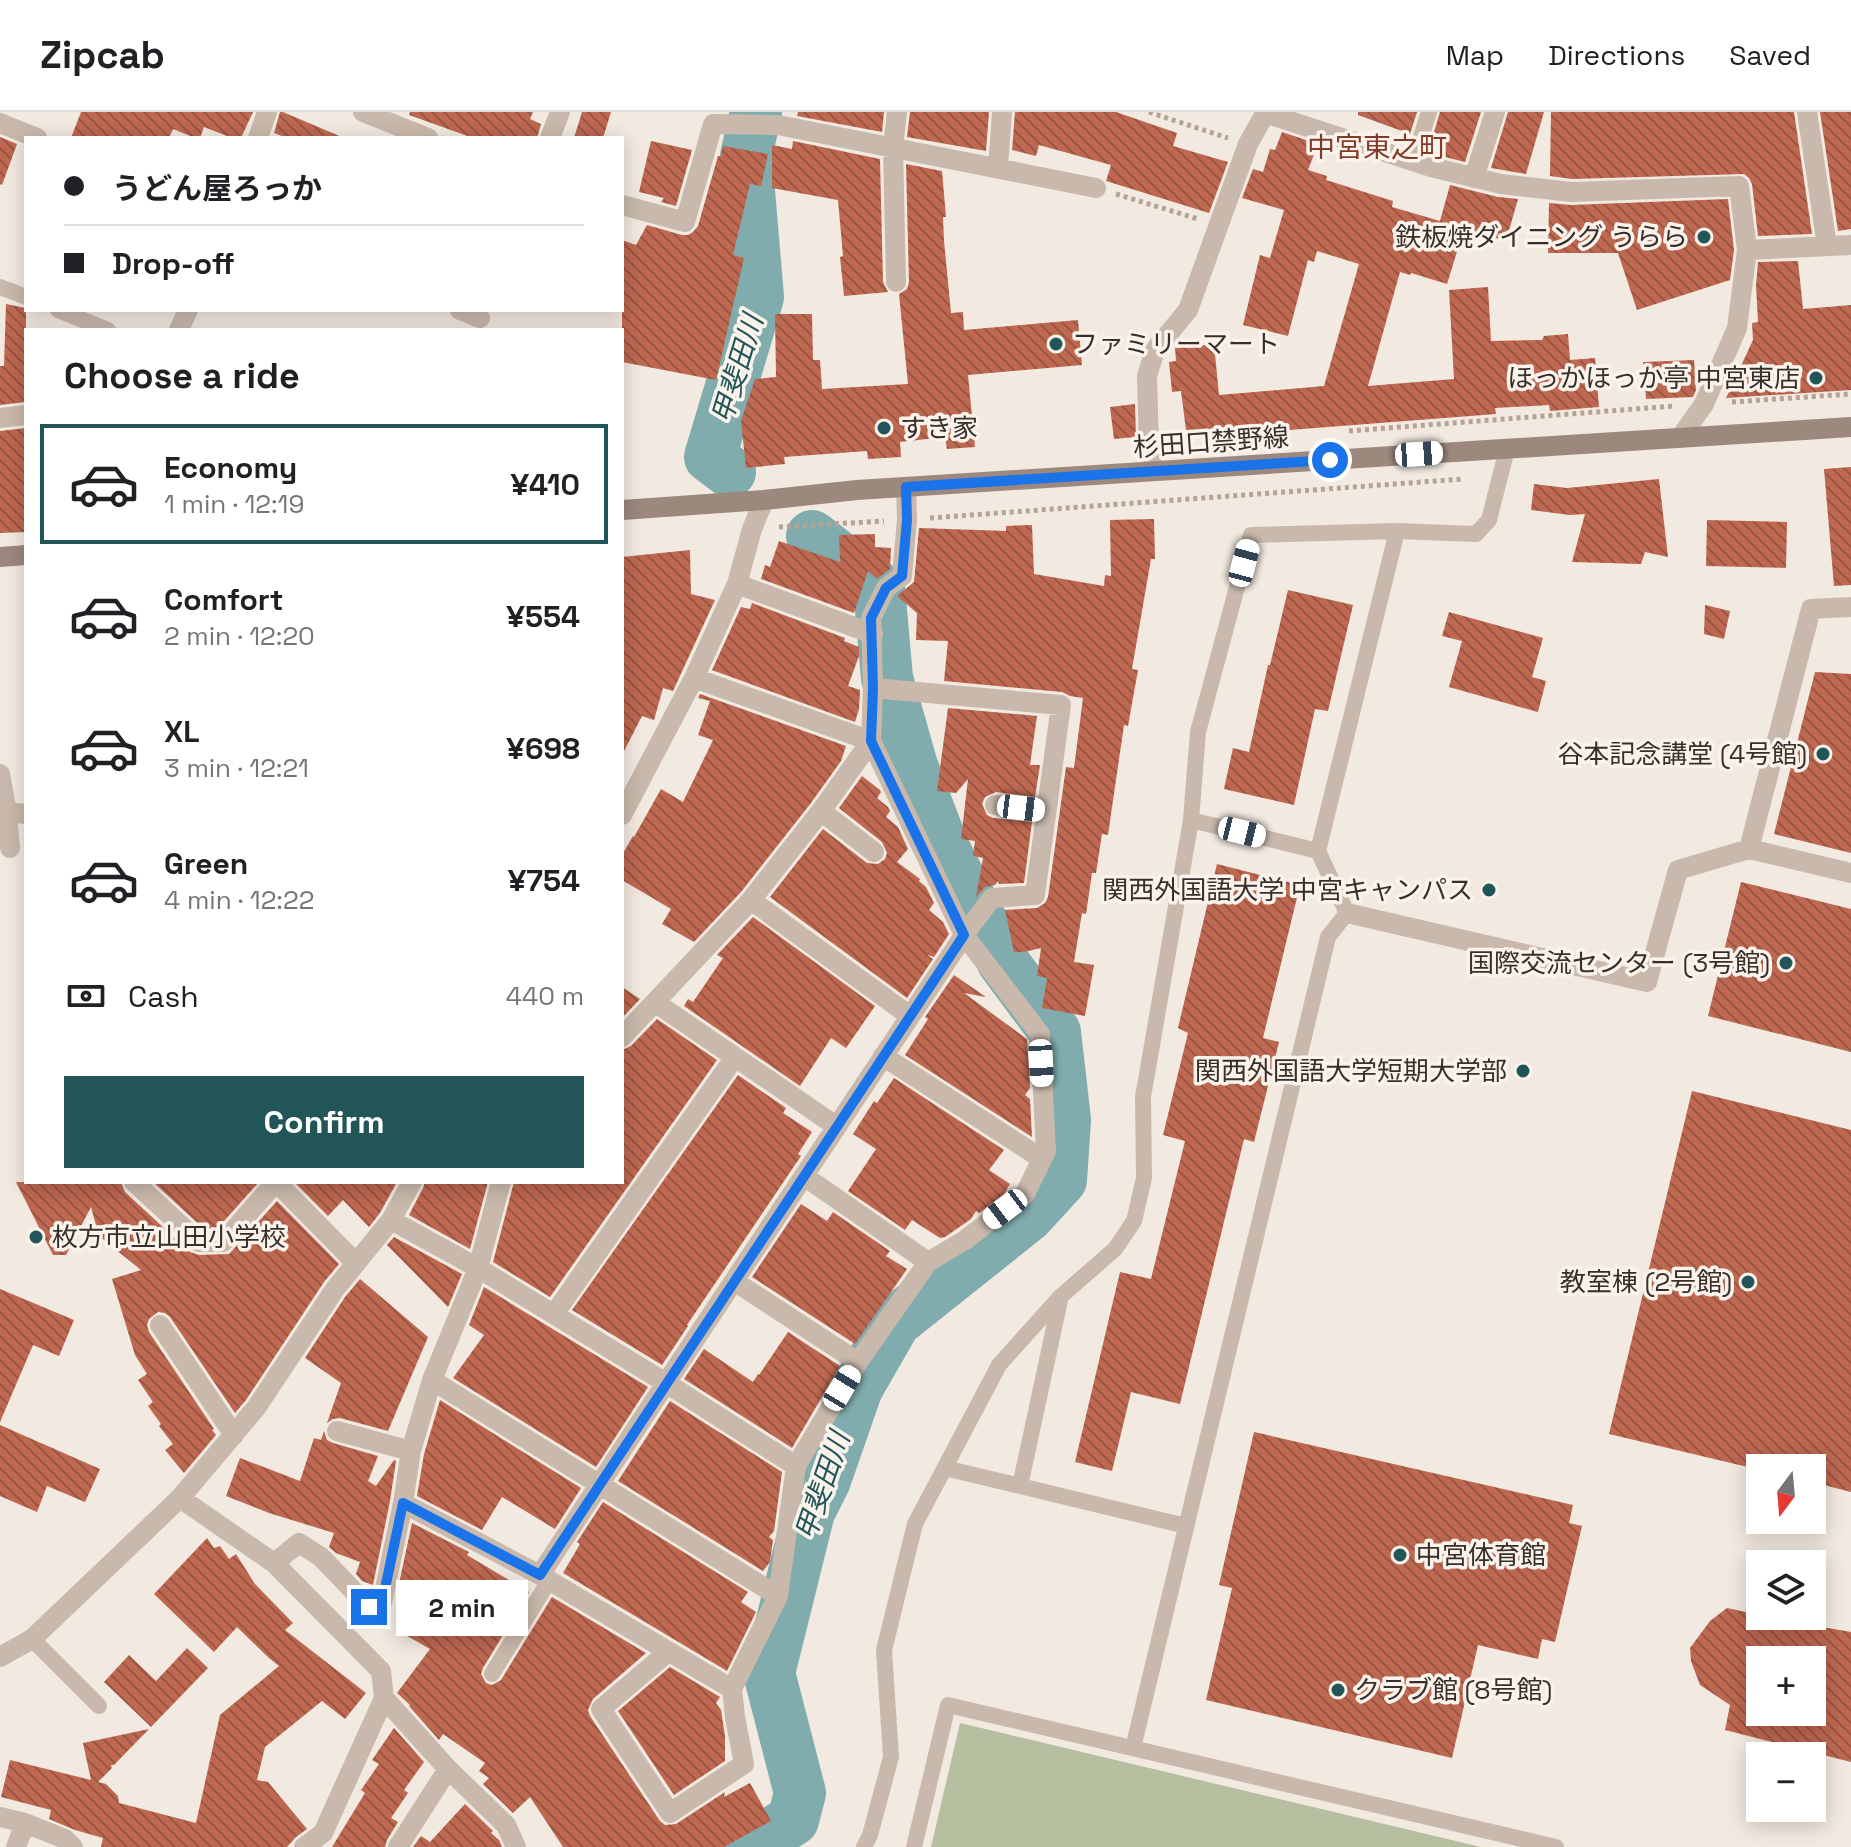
<!DOCTYPE html>
<html lang="en">
<head>
<meta charset="utf-8">
<style>
  :root { --surface:#fff; --page:#f6f6f6; --text:#202124; --muted:#757577; --line:#e0e0e0; --accent:#225557 }
  body { margin:0; font-family:"Space Grotesk","Noto Sans JP",sans-serif; background:var(--page); color:var(--text); height:100vh; display:flex; flex-direction:column; font-size:30px; white-space:nowrap }
  * { box-sizing:border-box; margin:0 }
  p { font-size:26px; color:var(--muted) }
  .icon { flex:none; width:44px; height:44px; fill:none; stroke:currentColor; stroke-width:2; stroke-linecap:round; stroke-linejoin:round }
  .map { position:relative; flex:1; overflow:hidden }
  .panel { position:absolute; left:24px; top:216px; width:600px; height:856px; display:flex; flex-direction:column; background:var(--surface); border-radius:0px; box-shadow:0 4px 20px #0003 }
  .panel>* { flex:none }
  .banner { position:absolute; left:24px; top:24px; width:600px; height:176px; border-radius:0px; box-shadow:0 4px 20px #0003; display:grid; align-content:center; height:176px; padding:0 40px; background:var(--surface) }
  .needle { width:52px; rotate:196deg }
  .buttons { position:absolute; left:1746px; top:1342px; display:grid; gap:16px }
  .buttons a { display:grid; place-items:center; width:80px; height:80px; border-radius:0px; background:var(--surface); box-shadow:0 4px 20px #0003; font-size:40px }
  .end { position:absolute; width:36px; height:36px; margin:-18px; border:10px solid #1a73e8; background:#fff; box-shadow:0 0 0 4px #fff }
  .from { border-radius:50% }
  .bubble { position:absolute; height:56px; border-radius:0px; background:var(--surface); box-shadow:0 4px 20px #0003; font-size:26px; font-weight:700; line-height:56px; text-align:center }
  .car { position:absolute; width:24px; height:48px; margin:-24px -12px; border-radius:10px; box-shadow:0 0 6px 2px #0007; background:linear-gradient(#fff 24%,#345 0 40%,#fff 0 76%,#345 0 86%,#fff 0) }
  .banner b { display:flex; align-items:center; gap:28px; height:76px; font-size:30px }
  .banner b+b { border-top:2px solid var(--line) }
  .banner i { width:20px; height:20px; background:var(--text) }
  ul { padding:0; list-style:none }
  li { display:flex; align-items:center; gap:24px; height:120px; margin:0 16px 12px; padding:0 24px; border:4px solid transparent; border-radius:0px }
  li div { flex:1 }
  li b { display:block; font-size:30px }
  li em { font-style:normal; font-weight:700 }
  li.on { border-color:var(--accent) }
  li>.icon { width:72px; height:72px; stroke-width:1.5 }
  h2 { padding:0 40px; font-size:36px; line-height:96px }
  .pay { display:flex; align-items:center; gap:20px; height:88px; padding:0 40px; font-size:30px }
  .pay p { margin-inline-start:auto }
  .primary-button { display:flex; gap:16px; margin-top:auto; padding:16px 40px }
  .primary-button a { flex:1; height:92px; border-radius:0px; background:var(--accent); color:#fff; font-size:32px; font-weight:700; line-height:92px; text-align:center }
  header { display:flex; align-items:center; gap:48px; box-sizing:border-box; height:112px; padding:0 40px; background:var(--surface); border-bottom:2px solid var(--line) }
  header strong { font-size:38px }
  nav { display:flex; gap:44px; margin-inline-start:auto; font-size:28px }
  .map>svg:first-child { display:block }
  .park { fill:#b6c0a0 }
  .lines { fill:none; stroke-linecap:round; stroke-linejoin:round }
  .river { stroke:#80acad; stroke-width:52 }
  .building { fill:url(#building-back-hatch); fill-rule:evenodd }
  .path { stroke:#b5a396; stroke-width:5; stroke-dasharray:4 4; stroke-linecap:butt }
  .lane { stroke:#c9b9ac; stroke-width:16 }
  .street { stroke:#c9b9ac; stroke-width:20 }
  .secondary { stroke:#9d887e; stroke-width:20 }
  .route { stroke:#1a73e8; stroke-width:10 }
  .poi-dot { fill:#225557; stroke:#f9f3ec; stroke-width:3 }
  .labels { text-anchor:middle; stroke-width:7; stroke-linejoin:round; paint-order:stroke }
  .poi-label { font-size:26px; fill:#382e2b; stroke:#f9f3ec; text-anchor:end }
  .street-label { font-size:26px; fill:#382e2b; stroke:#f9f3ec }
  .neighbourhood-label { font-size:28px; fill:#823b29; stroke:#f9f3ec }
  .water-label { font-size:28px; font-style:italic; fill:#225557; stroke:#f9f3ec }
</style>
</head>
<body>
<header>
<strong>Zipcab</strong>
<nav><a>Map</a><a>Directions</a><a>Saved</a></nav>
</header>
<div class="map">
<svg width="1851" height="1735" viewBox="0 0 1851 1735">
  <defs>
    <pattern id="building-back-hatch" width="6" height="6" patternUnits="userSpaceOnUse" patternTransform="scale(2)"><rect width="6" height="6" fill="#be6851"/><path d="M-1 5l2 2M0 0l6 6M5-1l2 2" fill="none" stroke="#9b5643"/></pattern>
  </defs>
  <rect width="100%" height="100%" fill="#f2e9e0"/>
  <!-- park -->
  <path class="park" d="M960,1611L1481,1735H931Z"/>
  <g class="lines">
    <!-- river -->
    <path class="river" d="M730,360L710,345L758,185L746,44L756,0
      M750,1735L793,1708L800,1681L769,1561L809,1400L825,1368L857,1276L895,1210L1028,1104L1061,1068L1065,1008L1055,920L1003,850L943,735L912,654L887,566L879,476L812,424"/>
  </g>
  <!-- building -->
  <path class="building" d="M81,0H253L241,26H232L204,15L200,26H195L173,17L169,26H71Z
    M280,0H283L344,26H287L274,21Z
    M410,0H533L530,7L541,12L537,26H473L409,3Z
    M582,0H611L603,26H574Z
    M798,0H884L882,20L797,4Z
    M910,0H989L986,39L907,25Z
    M1015,0H1116L1177,21L1173,34L1228,50L1209,101L1106,69L1111,53L1039,33L1036,44L1012,38Z
    M1358,0H1417L1410,22L1358,3Z
    M1440,0H1481L1465,50L1433,42L1436,31L1431,30Z
    M1508,0H1544L1526,62L1491,56Z
    M1551,0H1794L1812,122L1758,124L1752,72L1749,66L1744,62L1572,67L1550,64Z
    M1820,0H1851V117L1838,119Z
    M1282,20L1318,32L1308,58L1327,64L1326,68L1393,89L1392,95L1440,109L1450,73L1498,85L1518,87L1506,129L1464,117L1447,172L1411,161L1410,163L1400,160L1368,274L1454,267L1449,178L1488,175L1491,229L1542,228L1544,224L1568,222L1570,248L1595,246L1599,295L1550,299L1549,293L1495,296L1496,302L1187,326L1181,279L1172,280L1169,250L1176,249L1175,236L1214,232L1219,283L1324,274L1359,152L1317,139L1314,150L1308,148L1288,224L1243,213L1260,143L1270,146L1284,98L1242,86L1253,57L1263,60L1270,37L1275,38Z
    M0,25L17,32L2,73L0,72Z
    M651,29L692,38L676,94L661,90L664,86L639,80Z
    M793,29L880,47L883,170L888,180L844,184L840,145L843,144L838,88L772,76V33L792,37Z
    M723,34L768,42L761,74L750,72L733,143L744,146L716,268L622,250V128L636,133L647,113L682,123H688L693,120L698,114L718,44H721Z
    M906,52L942,59L946,105H943L944,129L951,201L963,200L964,218L1078,208L1082,253L968,263L975,335L947,337L945,325L900,330L901,345L868,347L867,339L784,345L785,352L746,356L741,309L755,267L776,265L775,202H812L813,248H820L822,277L908,272L899,182L907,177L909,170Z
    M1728,87L1734,138L1730,168L1637,198L1618,141H1548L1549,91L1571,93Z
    M1798,149L1803,197L1851,193V278L1726,286L1753,228L1752,211L1758,210L1756,173L1758,150Z
    M6,192L26,196V290L0,293V254H4Z
    M1694,248L1696,278L1693,285L1646,287L1643,250Z
    M1135,292L1136,325L1114,327L1110,295Z
    M26,316V420L0,421V319Z
    M1851,355V473L1834,474L1824,357Z
    M1659,367L1668,445L1645,440L1641,452L1572,450L1585,402L1570,403L1531,398L1534,372L1567,376Z
    M1154,407L1155,447H1151L1132,557L1138,558L1128,614L1124,613L1108,723L1102,722L1096,761H1092L1086,802L1082,801L1074,850L1094,853L1085,904L1042,896L1047,866L1037,864L1041,836L1024,840H1014L1005,798L1037,796L1045,791L1048,785L1066,655L1074,656L1083,586L1070,584L1062,580L944,569L948,529L916,528L917,501L897,484L914,470L919,416L1006,419V414L1032,413L1034,462L1104,474L1105,463L1111,464L1110,408Z
    M1707,408L1787,410L1786,456L1706,454Z
    M875,422V435L891,436L890,457L877,467L868,459L854,501L761,467L765,453L770,455L779,429L840,450L839,423Z
    M690,438L691,482L715,488L673,579L663,576L654,608L642,604L622,643V445Z
    M1288,478L1353,493L1328,599L1315,597L1294,693L1224,677L1233,636L1249,640L1268,553H1270Z
    M752,491L845,526L844,529L859,535V544L848,574L860,578L859,597L855,610L712,558L741,495L750,497Z
    M1705,493L1730,499L1724,527L1704,522Z
    M1449,500L1543,526L1532,565L1546,569L1538,600L1449,575L1462,529L1442,524Z
    M1815,560L1851,562V741L1774,722Z
    M700,582L846,634L841,649L811,691L741,780L694,830L662,812L671,797L622,768V743L633,724L634,725L661,677L683,690L713,628L698,623L710,589L698,586Z
    M948,596L1037,604L1030,653H1040L1035,685L996,680L985,685L982,692L987,703L993,706L1032,710L1024,771L999,772L998,769L995,773L985,775L976,785L983,746L973,744L975,729L961,727L968,667L956,681L937,679Z
    M862,664L880,678L881,680L877,686L888,695L890,699L886,705L898,715L908,737L897,750L920,767L919,769L926,775L934,791L929,798L943,810L949,822L934,845L927,843L933,847L907,886L770,785L823,717L867,751L878,752L885,747L887,741L882,730L839,696Z
    M1217,752L1300,773L1263,926L1279,930L1254,1030L1244,1027L1180,1292L1131,1280L1112,1359L1075,1350L1120,1160L1151,1167L1185,1029L1163,1023L1188,921L1178,916Z
    M1741,770L1851,797V940L1708,904Z
    M753,805L875,894L846,936L831,926L800,974L684,894L688,887L693,890L723,846L717,843Z
    M954,863L986,885L964,881L1027,927L1030,976L1025,983L1030,987L1032,1025L905,943L928,907L925,905Z
    M622,875L640,887L622,906Z
    M657,907L717,948L550,1185L493,1150L514,1070H622V938L631,934Z
    M738,963L786,996L783,1001L812,1020L798,1042L801,1044L687,1213L688,1214L662,1253L572,1198Z
    M894,966L1004,1038L989,1058L1010,1072L1004,1082L979,1101L976,1099L971,1107L945,1125L940,1126L912,1108L905,1118L848,1079L876,1037L853,1022L874,989L877,991Z
    M1692,979L1851,1018V1380L1812,1370V1356H1752L1609,1322Z
    M16,1070H121L125,1080L190,1140L199,1143L229,1142L277,1089L339,1152L324,1170L246,1288L235,1301L170,1205L165,1201L158,1200L149,1207L147,1213L149,1220L214,1317L212,1318L216,1323L184,1361L165,1338L173,1332L159,1314L161,1312L148,1294L153,1290L138,1268L147,1262L135,1243L112,1167L141,1158L99,1124L91,1095L66,1143H53Z
    M153,1070H259L217,1117H204Z
    M294,1070H397L380,1101L369,1115L343,1088L328,1104Z
    M425,1070H488L470,1137L409,1103L423,1076Z
    M801,1092L827,1109L833,1100L890,1139L886,1144L907,1157L855,1232L752,1165Z
    M394,1125L462,1162L448,1195L387,1133Z
    M360,1167L428,1225L388,1319L340,1306L333,1307L327,1311L341,1271L305,1246L345,1185Z
    M484,1175L648,1275L596,1355L453,1266L484,1223L469,1213Z
    M0,1177L74,1208L59,1244L33,1233L0,1310Z
    M788,1220L840,1254L792,1336L684,1267L704,1237L753,1270L758,1262L759,1263Z
    M440,1288L581,1376L555,1417L502,1385L482,1418L417,1384L424,1342Z
    M670,1289L782,1360L774,1419L769,1425L773,1428L770,1450L763,1459L618,1369Z
    M0,1313L100,1357L85,1390L47,1374L37,1400L0,1384Z
    M324,1319L327,1328L333,1331L378,1344L368,1369L376,1374L394,1348L396,1349L390,1389L373,1473L362,1469L356,1462L360,1450L336,1441L329,1435L334,1421L269,1401L226,1384L240,1346L300,1369L314,1326L321,1328Z
    M1254,1320L1573,1393L1569,1411L1582,1414L1555,1530L1542,1527L1538,1547L1478,1533L1452,1646L1206,1588L1232,1476L1219,1473Z
    M603,1390L748,1480L741,1490L756,1500L727,1559L563,1461L580,1432L577,1430Z
    M412,1411L469,1440L467,1443L529,1480L483,1556L481,1562L486,1571L492,1573L501,1568L552,1485L646,1541L593,1587L588,1598L590,1604L660,1709L665,1713L676,1712L725,1680L724,1685L750,1671L771,1709L724,1735H563L530,1685L513,1701L483,1672L489,1666L479,1659L485,1651L443,1622L439,1628L409,1594L410,1593L397,1581L430,1537L402,1521L407,1511L400,1507L405,1496L401,1494L407,1484L397,1481Z
    M207,1426L214,1436L220,1434L229,1447L236,1442L255,1472L293,1511L285,1518L366,1581L345,1607L322,1589L265,1635L257,1668L268,1670L307,1717L296,1725L287,1735H101L103,1726L75,1718L49,1707L51,1698L1,1685L10,1648L91,1668L83,1631L149,1617L114,1653H111L112,1656L98,1670L106,1672L118,1684L119,1691L196,1711L220,1603L279,1554L269,1546L237,1515L214,1540L154,1482Z
    M1727,1496L1760,1503V1504L1851,1520V1650L1725,1618L1730,1593L1700,1573L1691,1549L1690,1536L1710,1509ZM1760,1548H1812V1600H1760Z
    M187,1536L208,1556L151,1615L104,1570L129,1543L156,1569Z
    M670,1555L720,1585L716,1591L721,1598L725,1624V1649L674,1683L618,1599Z
    M394,1616L424,1650L404,1678L408,1681L391,1706L398,1710L387,1728L385,1735H332L365,1681L361,1678L379,1652L372,1648Z
    M465,1692L493,1719L491,1721L499,1728L502,1735H413L421,1724L430,1730Z"/>
  <g class="lines">
    <!-- path -->
    <path class="path" d="M1149,0L1228,26
      M1116,82L1198,107
      M1732,290L1851,282
      M1349,319L1674,294
      M930,406L1463,367
      M779,415L884,409"/>
    <!-- lane -->
    <path class="lane" d="M1413,50L1429,0
      M0,175L26,185
      M58,198L108,218
      M1191,708L1318,739
      M945,1356L1186,1414
      M1020,1374L1060,1188
      M32,1527L99,1594
      M492,1562L549,1469
      M1133,1636L1328,825L1347,801L1318,739L1397,419L1476,422L1489,408L1507,337
      M864,1735L870,1723L891,1645L884,1538L915,1412L999,1253L1060,1185L1115,1137L1134,1109L1144,1066L1143,985L1191,708L1198,620L1251,423L1397,419
      M914,1735L948,1593L1556,1735"/>
    <!-- street -->
    <path class="street" d="M363,0L428,26
      M1807,0L1827,134
      M1265,1L1431,55L1501,72L1571,80L1739,74L1747,138L1737,216L1704,292L1680,326
      M0,11L37,26
      M258,26L267,0
      M550,26L560,0
      M998,56L1002,0
      M1474,66L1495,0
      M622,93L685,110L713,12L778,13L1096,76
      M1747,138L1851,133
      M896,170L893,35L897,0
      M460,198L480,206
      M179,218L188,198
      M0,306L26,303
      M1154,359L1149,335L1147,264L1155,238L1188,198L1248,32L1266,0
      M737,472L873,522
      M0,662L7,700L26,702
      M995,693L1046,699
      M821,699L874,740
      M7,700L10,736
      M622,703L694,566L737,472L752,417L764,388
      M1749,737L1851,761
      M751,788L910,904
      M1347,801L1647,870L1678,758L1749,737L1811,497L1851,495
      M656,891L836,1014
      M622,925L751,788L821,699L871,629L873,576L871,506L886,476L902,464L907,408L906,375
      M883,944L1042,1047
      M804,1064L928,1150
      M134,1070L199,1130H223L276,1070
      M276,1070L356,1151
      M391,1108L478,1156L501,1070
      M734,1169L858,1250
      M554,1202L735,945
      M160,1213L234,1323
      M432,1268L778,1484
      M337,1319L411,1339
      M180,1386L274,1451L381,1559L384,1586L448,1657L506,1713L516,1735
      M403,1391L540,1463L666,1271L796,1354
      M274,1451L299,1431L321,1445L369,1495L382,1491L403,1391L411,1339L432,1268L478,1156L666,1271L969,816L992,786L1035,783L1061,593L873,576
      M540,1463L732,1577L778,1484L796,1354L858,1250L928,1150L965,1128L1025,1082L1046,1039L1040,922L964,823L871,629L694,566
      M668,1540L601,1597L670,1701L744,1652L735,1605L732,1577
      M0,1545L32,1527L180,1386L256,1296L335,1177L391,1108L412,1070
      M0,1705L25,1711L16,1735
      M25,1711L65,1727L73,1735
      M304,1735L323,1721L384,1586
      M398,1735L448,1657"/>
    <!-- secondary -->
    <path class="secondary" d="M622,398L764,388L857,378L1851,315
      M0,445L26,443"/>
  </g>
  <g class="lines">
    <!-- route -->
    <path class="route" d="M369,1495L382,1491L403,1391L540,1463L964,823L871,629L873,576L871,506L886,476L902,464L907,408L906,375L1330,348"/>
  </g>
  <!-- markers -->
  <g class="poi-dot">
    <circle cx="1704" cy="125" r="8"/>
    <circle cx="1056" cy="232" r="8"/>
    <circle cx="1816" cy="266" r="8"/>
    <circle cx="884" cy="316" r="8"/>
    <circle cx="1823" cy="642" r="8"/>
    <circle cx="1489" cy="778" r="8"/>
    <circle cx="1786" cy="851" r="8"/>
    <circle cx="1523" cy="959" r="8"/>
    <circle cx="36" cy="1125" r="8"/>
    <circle cx="1748" cy="1170" r="8"/>
    <circle cx="1400" cy="1443" r="8"/>
    <circle cx="1338" cy="1578" r="8"/>
  </g>
  <g class="labels">
    <!-- poi labels -->
    <g class="poi-label">
      <text x="1688" y="134">鉄板焼ダイニング うらら</text>
      <text x="1072" y="241" text-anchor="start">ファミリーマート</text>
      <text x="1800" y="275">ほっかほっか亭 中宮東店</text>
      <text x="900" y="325" text-anchor="start">すき家</text>
      <text x="1807" y="651">谷本記念講堂 (4号館)</text>
      <text x="1473" y="787">関西外国語大学 中宮キャンパス</text>
      <text x="1770" y="860">国際交流センター (3号館)</text>
      <text x="1507" y="968">関西外国語大学短期大学部</text>
      <text x="52" y="1134" text-anchor="start">枚方市立山田小学校</text>
      <text x="1732" y="1179">教室棟 (2号館)</text>
      <text x="1416" y="1452" text-anchor="start">中宮体育館</text>
      <text x="1354" y="1587" text-anchor="start">クラブ館 (8号館)</text>
    </g>
    <!-- street labels -->
    <g class="street-label">
      <text transform="translate(1211 330) rotate(-4)" y="9">杉田口禁野線</text>
    </g>
    <!-- neighbourhood labels -->
    <g class="neighbourhood-label">
      <text x="1377" y="45">中宮東之町</text>
    </g>
    <!-- water labels -->
    <g class="water-label">
      <text transform="translate(737 257) rotate(-73)" y="10">甲斐田川</text>
      <text transform="translate(822 1374) rotate(-71)" y="10">甲斐田川</text>
    </g>
  </g>
</svg>
<div class="buttons">
<a><svg class="needle" viewBox="-14 -14 28 28"><path d="M0-13l5 13h-10z" fill="#e53935"/><path d="M0 13l5-13h-10z" fill="#757577"/></svg></a>
<a><svg class="icon" aria-label="layers" viewBox="0 0 24 24"><path d="M12 4l9 5-9 5-9-5zM3 14l9 5 9-5"/></svg></a>
<a>+</a>
<a>−</a>
</div>
<i class="end from" style="left:1330px;top:348px"></i>
<i class="end" style="left:369px;top:1495px"></i>
<div class="bubble" style="left:396px;top:1468px;width:132px">2 min</div>
<i class="car" style="left:1419px;top:342px;rotate:86deg"></i>
<i class="car" style="left:1244px;top:451px;rotate:15deg"></i>
<i class="car" style="left:1021px;top:696px;rotate:97deg"></i>
<i class="car" style="left:1242px;top:720px;rotate:104deg"></i>
<i class="car" style="left:1041px;top:951px;rotate:177deg"></i>
<i class="car" style="left:1005px;top:1097px;rotate:233deg"></i>
<i class="car" style="left:842px;top:1276px;rotate:31deg"></i>
<div class="banner">
<b><i class="from"></i>うどん屋ろっか</b>
<b><i></i>Drop-off</b>
</div>
<section class="panel">
<h2>Choose a ride</h2>
<ul>
<li class="on"><svg class="icon" aria-label="car" viewBox="0 0 24 24"><path d="M5 17H2v-5l4-1 3-4h7l3 4 3 1v5h-3M9 17h6M6 11h13"/><circle cx="7" cy="17" r="2"/><circle cx="17" cy="17" r="2"/></svg><div><b>Economy</b><p>1 min · 12:19</p></div><em>¥410</em></li>
<li><svg class="icon" aria-label="car" viewBox="0 0 24 24"><path d="M5 17H2v-5l4-1 3-4h7l3 4 3 1v5h-3M9 17h6M6 11h13"/><circle cx="7" cy="17" r="2"/><circle cx="17" cy="17" r="2"/></svg><div><b>Comfort</b><p>2 min · 12:20</p></div><em>¥554</em></li>
<li><svg class="icon" aria-label="car" viewBox="0 0 24 24"><path d="M5 17H2v-5l4-1 3-4h7l3 4 3 1v5h-3M9 17h6M6 11h13"/><circle cx="7" cy="17" r="2"/><circle cx="17" cy="17" r="2"/></svg><div><b>XL</b><p>3 min · 12:21</p></div><em>¥698</em></li>
<li><svg class="icon" aria-label="car" viewBox="0 0 24 24"><path d="M5 17H2v-5l4-1 3-4h7l3 4 3 1v5h-3M9 17h6M6 11h13"/><circle cx="7" cy="17" r="2"/><circle cx="17" cy="17" r="2"/></svg><div><b>Green</b><p>4 min · 12:22</p></div><em>¥754</em></li>
</ul>
<div class="pay"><svg class="icon" aria-label="cash" viewBox="0 0 24 24"><path d="M3 7h18v10H3z"/><circle cx="12" cy="12" r="2"/></svg>Cash<p>440 m</p></div>
<div class="primary-button"><a>Confirm</a></div>
</section>
</div>
</body>
</html>
